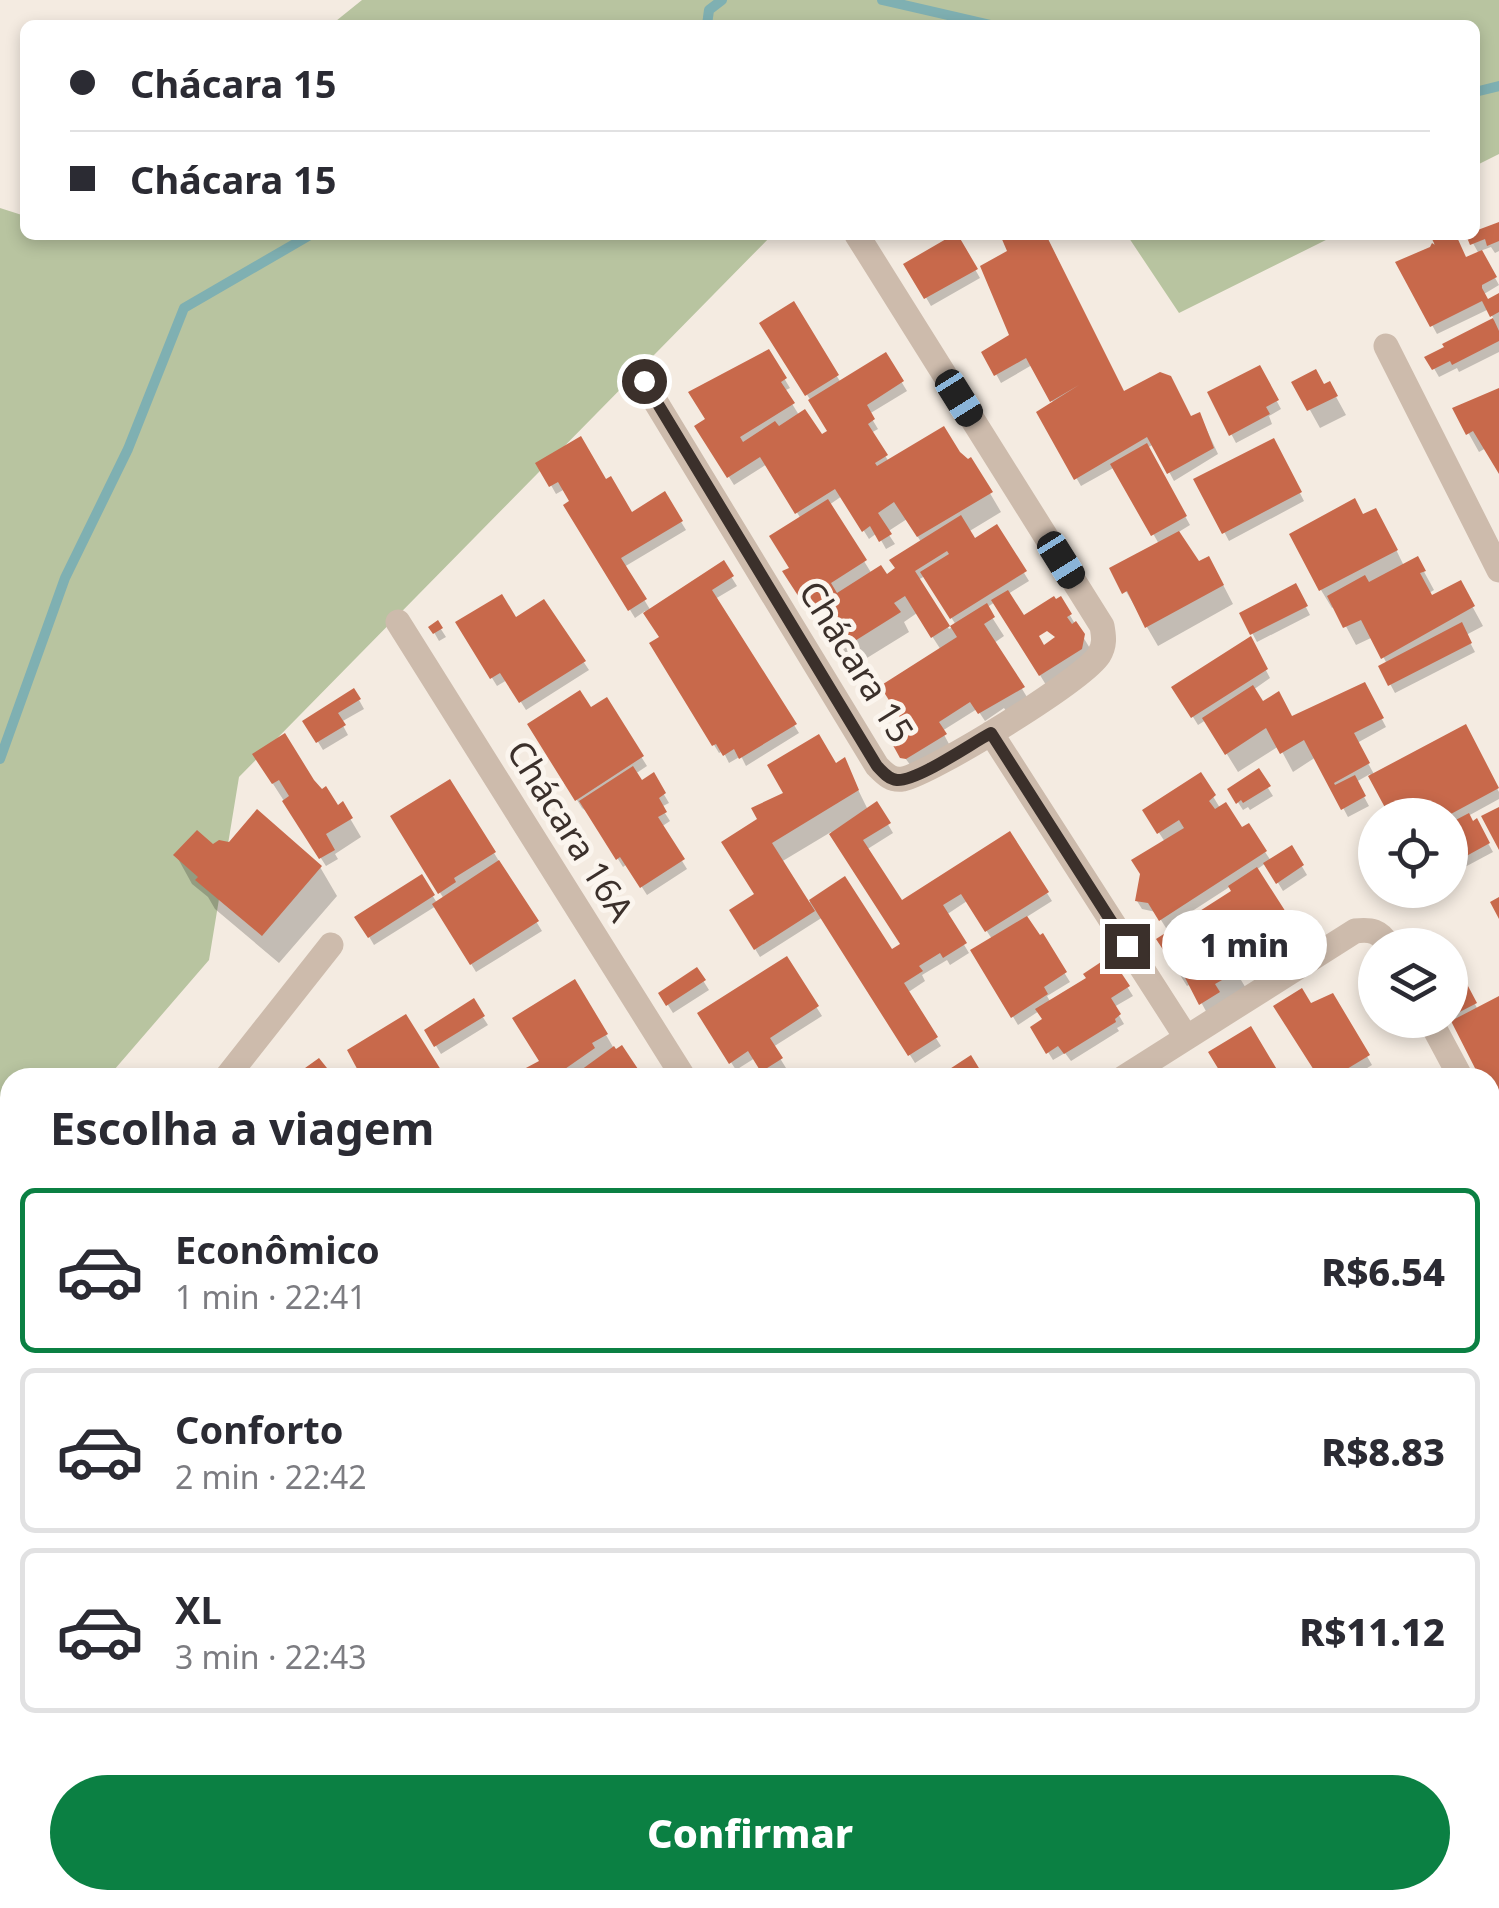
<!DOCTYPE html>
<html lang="pt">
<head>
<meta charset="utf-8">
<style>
  :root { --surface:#fff; --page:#f7f7f7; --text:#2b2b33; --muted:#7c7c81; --line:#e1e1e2; --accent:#0b8043 }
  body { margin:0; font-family:"Noto Sans",sans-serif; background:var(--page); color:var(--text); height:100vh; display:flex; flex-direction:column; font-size:38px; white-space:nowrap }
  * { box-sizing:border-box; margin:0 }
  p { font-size:32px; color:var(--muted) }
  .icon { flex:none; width:55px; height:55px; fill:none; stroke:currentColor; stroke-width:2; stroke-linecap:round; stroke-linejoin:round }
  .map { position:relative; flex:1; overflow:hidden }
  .panel { position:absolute; left:0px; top:1068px; width:1500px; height:842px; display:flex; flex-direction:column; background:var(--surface); border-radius:30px 30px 0 0; box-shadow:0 5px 15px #0003 }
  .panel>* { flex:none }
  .guide { position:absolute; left:20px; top:20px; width:1460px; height:220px; border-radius:15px; box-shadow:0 5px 15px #0003; display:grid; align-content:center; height:220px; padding:0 50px; background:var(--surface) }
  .tools { position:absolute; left:1358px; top:798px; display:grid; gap:20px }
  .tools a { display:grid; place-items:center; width:110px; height:110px; border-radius:50%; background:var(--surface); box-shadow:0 5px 15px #0003; font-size:50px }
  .end { position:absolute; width:45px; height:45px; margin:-22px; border:12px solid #3b302b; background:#fff; box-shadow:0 0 0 5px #fff }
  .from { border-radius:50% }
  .bubble { position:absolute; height:70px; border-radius:35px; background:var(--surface); box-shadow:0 5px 15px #0003; font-size:32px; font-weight:800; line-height:70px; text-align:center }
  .car { position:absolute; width:30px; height:60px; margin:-30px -15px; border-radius:12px; box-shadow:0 0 8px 2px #0007; background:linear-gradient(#222 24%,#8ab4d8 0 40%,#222 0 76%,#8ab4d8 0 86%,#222 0) }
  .guide b { display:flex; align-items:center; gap:35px; height:95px; font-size:38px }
  .guide b+b { border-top:2px solid var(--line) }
  .guide i { width:25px; height:25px; background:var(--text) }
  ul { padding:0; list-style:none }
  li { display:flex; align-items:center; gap:30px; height:165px; margin:0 20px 15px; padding:0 30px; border:5px solid var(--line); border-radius:15px }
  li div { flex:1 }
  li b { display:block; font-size:38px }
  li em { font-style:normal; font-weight:800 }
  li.active { border-color:var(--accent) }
  li>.icon { width:90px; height:90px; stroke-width:1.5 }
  h2 { padding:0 50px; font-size:45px; line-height:120px }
  .action { display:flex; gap:20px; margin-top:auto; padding:20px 50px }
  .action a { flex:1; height:115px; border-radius:60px; background:var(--accent); color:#fff; font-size:40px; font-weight:800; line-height:115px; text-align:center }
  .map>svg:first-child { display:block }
  .green { fill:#b8c4a0 }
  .shadow { fill:#0003; fill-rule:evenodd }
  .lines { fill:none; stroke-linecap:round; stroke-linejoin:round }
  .stream { stroke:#7fb0b2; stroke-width:10 }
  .building { fill:#c8694b; fill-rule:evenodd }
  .minor { stroke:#cdbbac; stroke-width:25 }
  .secondary { stroke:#a18a7d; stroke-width:25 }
  .route { stroke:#3b302b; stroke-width:12 }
  .labels { text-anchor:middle; stroke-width:10; stroke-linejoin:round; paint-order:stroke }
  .street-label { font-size:35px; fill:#3b302b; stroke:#fbf5ee }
</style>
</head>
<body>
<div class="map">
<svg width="1499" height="1908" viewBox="0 0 1499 1908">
  <rect width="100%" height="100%" fill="#f4ebe1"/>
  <!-- green -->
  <path class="green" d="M362,0H1499V154L1475,166V25H986L983,21L979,25H331Z
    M0,208L25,216V235H772L239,777L209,960L108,1077L10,1078V1192L0,1203Z
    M1127,235H1336L1179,313Z"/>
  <!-- shadow -->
  <path class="shadow" d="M1499,225V251L1495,253L1491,247L1480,251L1499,285L1484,294L1488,301L1499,296V352L1459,372L1457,368L1439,377L1428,358L1447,348L1445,345L1494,320L1489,309L1437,334L1398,263L1432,249L1437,235H1446L1466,260L1479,254L1469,236Z
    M1011,235H1046L1123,394L1204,424L1218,454L1174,481L1154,444L1147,448L1190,525L1177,533L1198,564L1219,577L1233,604L1158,646L1113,569L1159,544L1115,467L1081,486L1039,413L1054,404L1032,365L1001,383L984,352L1012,336Z
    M956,236L980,278L931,306L907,265Z
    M793,304L841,383L885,355L907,391L869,414L878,429L871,433L889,462L958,453L971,461L1001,512L968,532L974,541L996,528L1029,581L1008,594L1024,619L1060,599L1094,655L1051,693L995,602L986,608L1004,636L994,643L1033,707L1012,720L1004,708L985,721L977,709L942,731L949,744L911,766L897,747L909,728L941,650L917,613L904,622L909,632L854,666L827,624L821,628L796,591L792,569L801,519L767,464L734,485L698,427L768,352L790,388L784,391L799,415L821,438L830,432L763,323ZM842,496L869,539L877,533L886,549L895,544L887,532L907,519L921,542L886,577L872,574L829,505ZM925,576L956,625L949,629L918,580ZM1047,627L1059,638L1043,648L1035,635Z
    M1259,368L1281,409L1269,416L1272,424L1236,443L1210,394Z
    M1295,383L1324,387L1329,384L1346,415L1320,428Z
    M1499,391V470L1486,448L1479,452L1455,409Z
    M1273,441L1304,501L1229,541L1197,480Z
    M539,464L605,482L631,515L664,494L686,530L624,567L651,611L723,564L737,586L715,599L799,733L746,766L741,756L729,763L723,751L719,753L652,644L662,638L645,611L635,618L566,506L572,502L565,489L556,494Z
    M1363,518L1386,529L1404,566L1417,559L1434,590L1429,593L1432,598L1460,584L1483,626L1466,635L1475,652L1395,693L1381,667L1387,664L1373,637L1356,645L1335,606L1332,608L1321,590Z
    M1295,586L1310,615L1257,642L1242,614Z
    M544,603L589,670L526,710L507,680L497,686L458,623L515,620Z
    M437,623L446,637L439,641L431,627Z
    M1250,640L1270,678L1253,690L1263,705L1291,718L1364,685L1386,727L1357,743L1375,776L1465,728L1499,792V799L1468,816L1472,824L1476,822L1493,852L1450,875V815H1392L1370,774L1356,782L1369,806L1348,817L1316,757L1293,772L1279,746L1238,772L1206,720L1198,725L1175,688Z
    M354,691L364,709L341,722L348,735L323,750L306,722Z
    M606,701L647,766L635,774L641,783L653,776L669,803L661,807L670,821L661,827L687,869L647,895L627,864L623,867L590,814L582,808L530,725L590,710Z
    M844,761L868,810L876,804L893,833L866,850L901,904L1010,835L1052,901L1025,918L1039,939L1042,937L1070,982L1047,996L1051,1003L1089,979L1110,960L1133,996L1114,1007L1124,1024L1117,1028L1119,1031L1071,1061L1065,1053L1053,1060L1033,1028L1045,1020L1039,1011L1018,1025L973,950L992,939L967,901L946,915L969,953L950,965L947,960L922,975L925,981L907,993L941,1046L915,1063L823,917L760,957L732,911L757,895L725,843ZM831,832L903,945L891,953L844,880L807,904L781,862Z
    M1258,772L1273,796L1250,810L1248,807L1243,810L1230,790Z
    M266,773L337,808L342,805L361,837L335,854L338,859L326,866Z
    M1200,775L1220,808L1241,831L1248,826L1271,861L1291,848L1307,875L1283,891L1266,863L1256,870L1306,951L1277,969L1272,960L1241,980L1247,990L1212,1022L1191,984L1187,986L1170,959L1234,892L1231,886L1166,928L1156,912L1142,909L1137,901L1165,842L1145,811Z
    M393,817L494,853L542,931L476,972L436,906L374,945L358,918L422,878L437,903L444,899Z
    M213,848L320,867L337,896L279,963L215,909L208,897L192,884L176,855Z
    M1450,956L1478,1010L1499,999V1100L1496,1102L1490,1091V1078H1483L1450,1014Z
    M786,959L822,1016L773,1047L786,1068L767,1078L755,1058L736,1070L700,1014Z
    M697,971L709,990L673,1013L661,994Z
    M575,982L616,1052L641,1078H516L542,1062Z
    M1332,996L1372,1065L1351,1078H1321L1310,1006Z
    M473,1002L488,1025L441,1054L427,1031Z
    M1490,1198L1499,1213V1220L1493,1224L1499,1235V1314L1496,1310L1490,1314Z
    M1499,1439V1538L1490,1544V1445Z
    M0,1685L10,1691V1763L0,1769Z
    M1490,1685L1498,1699L1490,1704Z
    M1490,1800L1499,1816L1498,1825L1491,1830L1499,1844V1856L1490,1862Z
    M180,1900H209L214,1908H185Z
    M215,1900H285L289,1907L219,1908Z
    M334,1900H475L476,1902L467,1908H339Z
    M1289,1900H1359L1346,1908H1294Z"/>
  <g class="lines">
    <!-- stream -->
    <path class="stream" d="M882,0L991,25
      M707,25L709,10L722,0
      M1475,92L1499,86
      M0,759L65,578L128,449L184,308L310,235"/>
  </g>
  <!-- building -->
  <path class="building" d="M1499,222V241L1487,246L1485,239L1470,245L1466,235H1475V231Z
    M953,235H958L978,269L924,299L903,264Z
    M1005,235H1046L1124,391L1160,372L1171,376L1191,416L1200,412L1214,448L1167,474L1147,437L1074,480L1036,412L1079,385L1050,402L1026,358L994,376L981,352L1009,335L980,266L1007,251L1001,237Z
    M1430,235H1456L1466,257L1482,250L1497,277L1482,285V288L1488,299L1499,293V312L1490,317L1482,301L1430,327L1395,262L1430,247L1432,243L1435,245Z
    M794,301L839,375L805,396L759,323Z
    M1493,318L1499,331V341L1452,365L1450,361L1432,370L1424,357L1444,347L1442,344Z
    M769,349L787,378L781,382L795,403L740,437L743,442L775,421L779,426L805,409L822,434L827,431L808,400L886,352L904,381L867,405L875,419L868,424L888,455L875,463L877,466L944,426L960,452L968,459L971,457L993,492L917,537L894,502L878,513L892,534L879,542L870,526L862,532L835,489L795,514L760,457L727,478L694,426L705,419L688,392Z
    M1260,365L1279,400L1266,407L1270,414L1229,436L1207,392Z
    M1316,369L1324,384L1330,381L1338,396L1307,411L1291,382Z
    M1499,388V474L1473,431L1466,435L1452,408Z
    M581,436L606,479L611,476L632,512L665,491L683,521L621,558L647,599L628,611L563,505L569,501L558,482L549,487L535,463Z
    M1274,438L1302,492L1222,534L1193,479Z
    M1147,443L1187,516L1151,536L1110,464Z
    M1355,498L1363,514L1376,508L1398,550L1319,591L1289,534Z
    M828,499L867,560L831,583L837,593L881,565L887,574L895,568L889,560L961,515L975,538L997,524L1027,571L950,619L920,572L949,554L947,551L915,571L950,626L931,638L905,596L894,603L901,612L842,649L815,607L808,611L782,571L789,568L769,536Z
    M1179,531L1199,561L1209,556L1224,585L1145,628L1127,591L1122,594L1109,568Z
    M1418,556L1426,571L1420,573L1432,595L1461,580L1475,606L1381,659L1361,620L1343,628L1327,596L1365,575L1369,582Z
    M724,560L734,576L712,590L797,724L739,759L734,749L723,756L716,744L712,746L649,643L659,637L643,613Z
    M1296,583L1308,606L1250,635L1239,613Z
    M1008,590L1024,615L1054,596L1056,599L1061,596L1072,614L1067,617L1072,624L1076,621L1085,634L1082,649L1039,676L991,600ZM1047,631L1055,637L1044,645L1039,636Z
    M502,594L516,617L544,599L586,661L519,703L500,673L490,679L455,622Z
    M987,603L995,617L984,624L1025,687L978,714L970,702L939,722L947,734L906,759L900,758L889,738L906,727L880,686L957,637L950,626Z
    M438,620L443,628L433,634L428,627Z
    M1462,622L1472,643L1388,686L1378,666Z
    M1251,636L1268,669L1191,718L1171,687Z
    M1365,682L1384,718L1354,733L1370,763L1334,783L1335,785L1355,775L1366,796L1341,810L1304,740L1280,754L1266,728L1225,755L1202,718L1253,685L1263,701L1279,691L1292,716Z
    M354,688L361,699L338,713L346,725L316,743L302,721Z
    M580,690L591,707L607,697L644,756L575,801L527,724Z
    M1466,724L1499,788L1449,815H1389L1368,776Z
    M285,733L314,780L322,789L326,786L338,805L343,801L353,818L326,834L335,850L319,859L282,801L289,796L279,780L272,784L252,754Z
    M819,734L836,763L845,757L859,790L772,843L815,911L754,950L729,910L754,894L721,842L757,819L751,808L783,793L767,765Z
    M633,766L642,780L654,772L666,793L659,798L667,812L658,817L685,859L640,888L620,857L616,860L579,801Z
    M1259,768L1271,786L1243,803L1241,800L1236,804L1227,789Z
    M1201,772L1216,795L1209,801L1215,809L1226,802L1242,827L1249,823L1267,851L1159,921L1148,903L1135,901L1140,874L1131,860L1184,828L1179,820L1157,834L1142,810Z
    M450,779L496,852L454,878L456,882L438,894L390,816Z
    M877,801L891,823L863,840L902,900L1010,831L1049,892L985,932L961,894L943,905L967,943L943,958L940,953L919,966L923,971L904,983L938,1037L908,1056L809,900L845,876L892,949L900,944L829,834Z
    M1499,807V850L1481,816Z
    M257,809L322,866L262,936L195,880L198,877L173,855L197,830L213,844L219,840L229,842Z
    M1469,813L1473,821L1477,818L1490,843L1450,865V823Z
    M1292,845L1304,865L1276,884L1263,863Z
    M499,860L539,921L470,965L432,904Z
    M1257,867L1298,931L1265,952L1259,943L1232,960L1238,971L1215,984L1220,992L1199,1005L1179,966L1175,968L1156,939L1231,891L1228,886Z
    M422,874L435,895L368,938L354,917Z
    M1499,897V919L1490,902Z
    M1027,916L1040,935L1043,933L1067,972L1044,987L1048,994L1011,1018L970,950Z
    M1450,952L1477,1003L1450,1017Z
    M787,956L819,1006L770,1038L783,1058L761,1072L748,1051L729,1064L697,1013Z
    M1110,956L1130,986L1111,998L1121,1014L1115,1019L1116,1022L1064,1054L1058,1046L1046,1054L1030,1027L1042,1019L1035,1009L1086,978L1083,974Z
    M697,967L706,980L666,1006L658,993Z
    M575,979L608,1034L592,1043L595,1048L552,1078H507L539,1061L512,1018Z
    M1302,988L1311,1003L1333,993L1370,1055L1332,1078H1319L1273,1006Z
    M1499,996V1089L1490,1094V1078H1480L1451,1021Z
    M474,998L485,1016L434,1047L424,1030Z
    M406,1014L446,1078H362L347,1050Z
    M1251,1026L1282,1078H1207L1219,1070L1208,1052Z
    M622,1045L644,1078H570L614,1046L616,1049Z
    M971,1055L985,1078H936Z
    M319,1058L335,1078H291Z
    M1492,1226L1499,1232V1373L1490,1359V1320L1497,1315L1490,1303Z
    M3,1393L10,1404V1503L0,1486V1395Z
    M1499,1436V1512L1490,1518V1442Z
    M6,1679L10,1687V1750L0,1756V1682Z
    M1490,1876H1499V1908H1416L1429,1900H1490Z
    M212,1900H279L264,1908H211L215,1905Z
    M331,1900H463L451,1908H336Z
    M554,1900H571L574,1905L583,1900H605L610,1908H541Z
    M686,1900H773L777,1908H691Z
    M822,1900H852L854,1904L863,1900L868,1908H827Z
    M893,1900H922L910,1908H898Z
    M1144,1900H1253L1258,1908H1149Z
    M1286,1900H1340L1345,1908H1303L1300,1904L1292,1908Z"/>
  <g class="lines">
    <!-- minor -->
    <path class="minor" d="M1386,346L1499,570
      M643,381L877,766C885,774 891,781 903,779C932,773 1083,680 1099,655C1105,645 1104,637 1102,626L857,235
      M398,622L684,1078
      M991,733L1186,1037
      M1430,1020L1461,1078
      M226,1078L331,945
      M1123,1078L1355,931C1371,929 1380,931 1388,945
      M1490,1131L1499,1148
      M1490,1716L1499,1729
      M643,1900L648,1908"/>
    <!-- secondary -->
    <path class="secondary" d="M1490,1543L1499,1537
      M1490,1594L1499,1588
      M930,1908L943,1900
      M1024,1908L1035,1900"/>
  </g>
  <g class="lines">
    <!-- route -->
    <path class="route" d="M644,381L877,766C883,772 888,779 897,780C918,781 970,744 991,733L1127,946"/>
  </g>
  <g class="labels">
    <!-- street labels -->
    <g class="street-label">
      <text transform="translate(856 662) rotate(58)" y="12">Chácara 15</text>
      <text transform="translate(570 831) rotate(58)" y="12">Chácara 16A</text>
    </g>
  </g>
</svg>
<div class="tools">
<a><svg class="icon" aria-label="locate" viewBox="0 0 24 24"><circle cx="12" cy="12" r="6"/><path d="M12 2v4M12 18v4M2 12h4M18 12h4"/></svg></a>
<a><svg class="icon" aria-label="layers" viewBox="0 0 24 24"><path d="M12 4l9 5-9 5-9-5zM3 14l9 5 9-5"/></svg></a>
</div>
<i class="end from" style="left:644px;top:381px"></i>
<i class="end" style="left:1127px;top:946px"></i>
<div class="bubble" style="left:1162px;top:910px;width:165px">1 min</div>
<i class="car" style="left:959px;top:398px;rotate:148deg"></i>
<i class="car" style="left:1061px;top:560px;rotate:148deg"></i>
<div class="guide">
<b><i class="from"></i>Chácara 15</b>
<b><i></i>Chácara 15</b>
</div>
<section class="panel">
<h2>Escolha a viagem</h2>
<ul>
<li class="active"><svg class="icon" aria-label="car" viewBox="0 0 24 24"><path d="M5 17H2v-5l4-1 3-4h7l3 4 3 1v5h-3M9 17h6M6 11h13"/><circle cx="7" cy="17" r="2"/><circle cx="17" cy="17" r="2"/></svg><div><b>Econômico</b><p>1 min · 22:41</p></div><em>R$6.54</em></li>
<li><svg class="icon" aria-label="car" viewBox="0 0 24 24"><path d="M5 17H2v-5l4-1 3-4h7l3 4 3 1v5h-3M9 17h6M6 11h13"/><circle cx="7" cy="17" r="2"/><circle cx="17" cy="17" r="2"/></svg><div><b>Conforto</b><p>2 min · 22:42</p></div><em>R$8.83</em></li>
<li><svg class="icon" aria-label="car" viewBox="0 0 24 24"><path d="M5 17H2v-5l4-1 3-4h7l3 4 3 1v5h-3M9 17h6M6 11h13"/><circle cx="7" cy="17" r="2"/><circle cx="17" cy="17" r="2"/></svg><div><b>XL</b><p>3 min · 22:43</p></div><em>R$11.12</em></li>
</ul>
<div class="action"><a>Confirmar</a></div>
</section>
</div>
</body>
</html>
